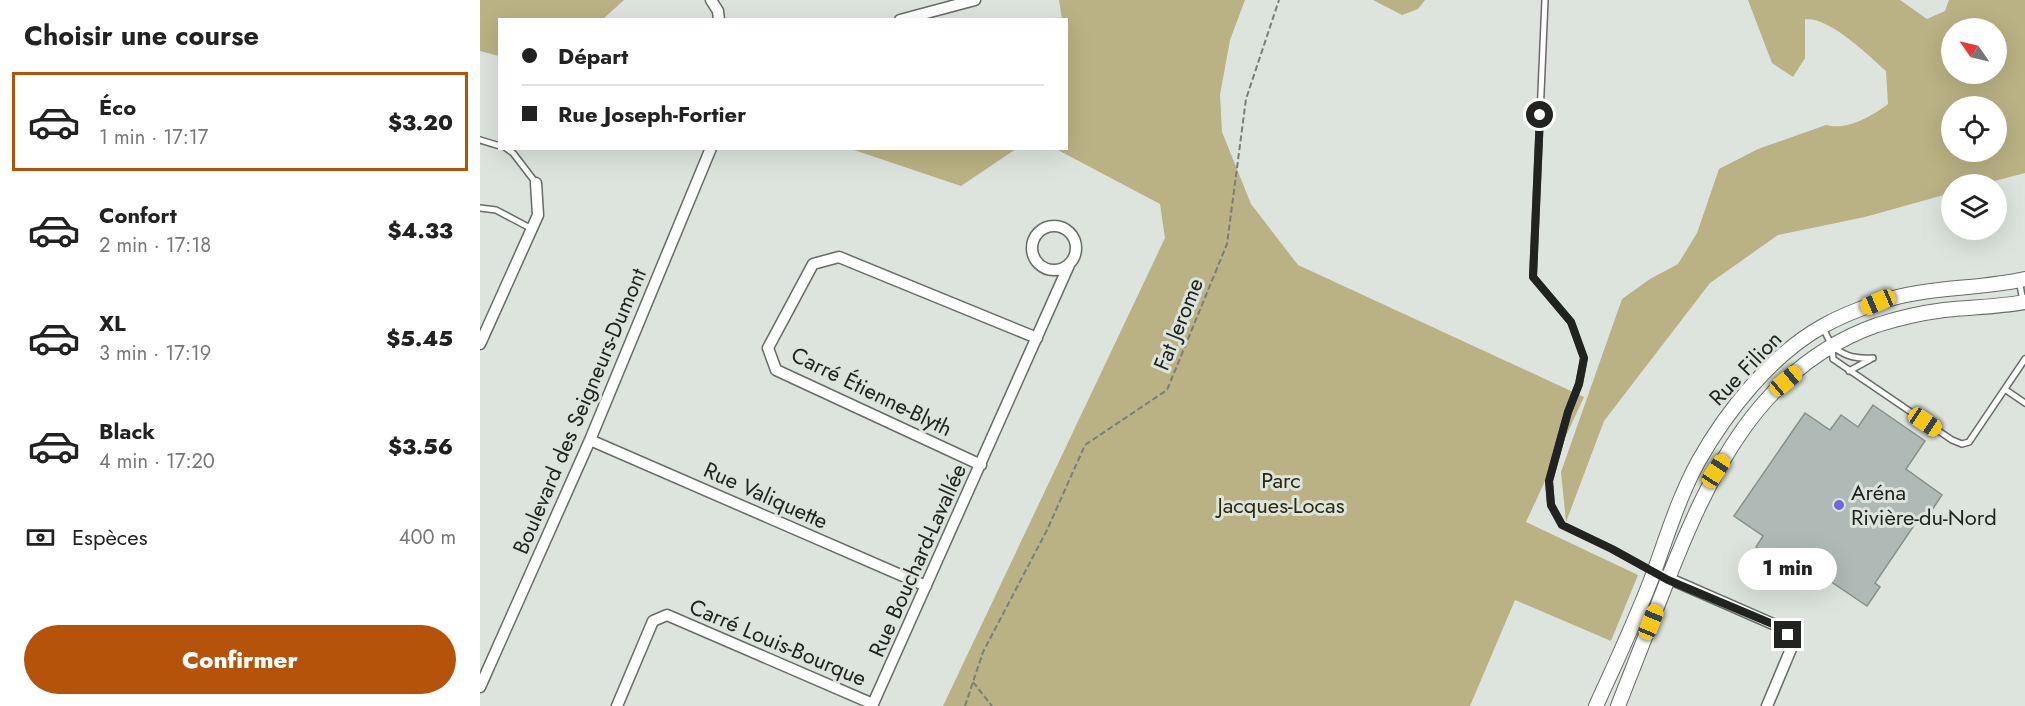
<!DOCTYPE html>
<html lang="fr">
<head>
<meta charset="utf-8">
<style>
  :root { --surface:#fff; --page:#f6f6f6; --text:#222; --muted:#767676; --line:#e0e0e0; --accent:#b45309 }
  body { margin:0; font-family:Jost,sans-serif; background:var(--page); color:var(--text); height:100vh; display:flex; flex-direction:column; font-size:22px; white-space:nowrap }
  * { box-sizing:border-box; margin:0 }
  p { font-size:20px; color:var(--muted) }
  .icon { flex:none; width:33px; height:33px; fill:none; stroke:currentColor; stroke-width:2; stroke-linecap:round; stroke-linejoin:round }
  .map { position:relative; flex:1; overflow:hidden }
  .details { display:flex; flex-direction:column; background:var(--surface); width:480px }
  .details>* { flex:none }
  .hud { position:absolute; left:18px; top:18px; width:570px; height:132px; border-radius:0px; box-shadow:0 6px 24px #0002; display:grid; align-content:center; height:132px; padding:0 24px; background:var(--surface) }
  .needle { width:39px; rotate:304deg }
  .controls { position:absolute; left:1461px; top:18px; display:grid; gap:12px }
  .controls a { display:grid; place-items:center; width:66px; height:66px; border-radius:50%; background:var(--surface); box-shadow:0 6px 24px #0002; font-size:30px }
  .end { position:absolute; width:27px; height:27px; margin:-14px; border:8px solid #202320; background:#fff; box-shadow:0 0 0 3px #fff }
  .from { border-radius:50% }
  .bubble { position:absolute; height:42px; border-radius:21px; background:var(--surface); box-shadow:0 6px 24px #0002; font-size:20px; font-weight:800; line-height:42px; text-align:center }
  .car { position:absolute; width:18px; height:36px; margin:-18px -9px; border-radius:8px; box-shadow:0 0 4px 2px #0007; background:linear-gradient(#f5c518 24%,#345 0 40%,#f5c518 0 76%,#345 0 86%,#f5c518 0) }
  .hud b { display:flex; align-items:center; gap:21px; height:57px; font-size:22px }
  .hud b+b { border-top:2px solid var(--line) }
  .hud i { width:15px; height:15px; background:var(--text) }
  ul { padding:0; list-style:none }
  li { display:flex; align-items:center; gap:18px; height:99px; margin:0 12px 9px; padding:0 12px; border:3px solid transparent; border-radius:0px }
  li div { flex:1 }
  li b { display:block; font-size:22px }
  li em { font-style:normal; font-weight:800 }
  li.selected { border-color:var(--accent) }
  li>.icon { width:54px; height:54px; stroke-width:1.5 }
  h2 { padding:0 24px; font-size:27px; line-height:72px }
  .pay { display:flex; align-items:center; gap:15px; height:66px; padding:0 24px; font-size:22px }
  .pay p { margin-inline-start:auto }
  .primary-button { display:flex; gap:12px; margin-top:auto; padding:12px 24px }
  .primary-button a { flex:1; height:69px; border-radius:36px; background:var(--accent); color:#fff; font-size:24px; font-weight:800; line-height:69px; text-align:center }
  main { display:flex; flex:1; min-height:0 }
  .map>svg:first-child { display:block }
  .green { fill:#bab184; fill-rule:evenodd }
  .building { fill:#afb9b6; stroke:#86908d; stroke-width:1.5 }
  .lines { fill:none; stroke-linecap:round; stroke-linejoin:round }
  .service-casing { stroke:#666c67; stroke-width:8 }
  .minor-casing { stroke:#666c67; stroke-width:13 }
  .tertiary-casing { stroke:#666c67; stroke-width:16 }
  .path { stroke:#797e79; stroke-width:2; stroke-dasharray:6 3; stroke-linecap:butt }
  .service { stroke:#fff; stroke-width:5 }
  .minor { stroke:#fff; stroke-width:10 }
  .tertiary { stroke:#fff; stroke-width:14 }
  .route { stroke:#202320; stroke-width:8 }
  .poi-dot { fill:#6d69e3; stroke:#dce4dd; stroke-width:2 }
  .labels { text-anchor:middle; stroke-width:6; stroke-linejoin:round; paint-order:stroke }
  .street-label { font-size:22px; fill:#202320; stroke:#dce4dd }
  .park-label { font-size:22px; fill:#2f290b; stroke:#dce4dd }
  .poi-label { font-size:22px; fill:#202320; stroke:#dce4dd; text-anchor:start }
</style>
</head>
<body>
<main>
<section class="details">
<h2>Choisir une course</h2>
<ul>
<li class="selected"><svg class="icon" aria-label="car" viewBox="0 0 24 24"><path d="M5 17H2v-5l4-1 3-4h7l3 4 3 1v5h-3M9 17h6M6 11h13"/><circle cx="7" cy="17" r="2"/><circle cx="17" cy="17" r="2"/></svg><div><b>Éco</b><p>1 min · 17:17</p></div><em>$3.20</em></li>
<li><svg class="icon" aria-label="car" viewBox="0 0 24 24"><path d="M5 17H2v-5l4-1 3-4h7l3 4 3 1v5h-3M9 17h6M6 11h13"/><circle cx="7" cy="17" r="2"/><circle cx="17" cy="17" r="2"/></svg><div><b>Confort</b><p>2 min · 17:18</p></div><em>$4.33</em></li>
<li><svg class="icon" aria-label="car" viewBox="0 0 24 24"><path d="M5 17H2v-5l4-1 3-4h7l3 4 3 1v5h-3M9 17h6M6 11h13"/><circle cx="7" cy="17" r="2"/><circle cx="17" cy="17" r="2"/></svg><div><b>XL</b><p>3 min · 17:19</p></div><em>$5.45</em></li>
<li><svg class="icon" aria-label="car" viewBox="0 0 24 24"><path d="M5 17H2v-5l4-1 3-4h7l3 4 3 1v5h-3M9 17h6M6 11h13"/><circle cx="7" cy="17" r="2"/><circle cx="17" cy="17" r="2"/></svg><div><b>Black</b><p>4 min · 17:20</p></div><em>$3.56</em></li>
</ul>
<div class="pay"><svg class="icon" aria-label="cash" viewBox="0 0 24 24"><path d="M3 7h18v10H3z"/><circle cx="12" cy="12" r="2"/></svg>Espèces<p>400 m</p></div>
<div class="primary-button"><a>Confirmer</a></div>
</section>
<div class="map">
<svg width="1545" height="706" viewBox="0 0 1545 706">
  <rect width="100%" height="100%" fill="#dce4dd"/>
  <!-- green -->
  <path class="green" d="M0,0H144L123,19L20,20L19,56L0,51Z
    M579,0H765L750,40L740,95L742,132L771,204L818,265L1104,397L1046,522L1158,575L1131,641L1035,600L990,706H463L685,238L680,204L576,149L586,148V20L582,19Z
    M893,0H945L938,9L922,15Z
    M1268,0H1420L1447,19L1465,11L1469,0H1545V173L1503,184H1472L1471,193L1385,217L1298,235L1230,283L1124,421L1086,522L1081,472L1142,299L1170,279L1198,264L1217,233L1239,169L1278,149L1346,125C1367,131 1392,116 1408,104L1406,71C1388,55 1350,17 1325,19V58L1313,77L1292,63ZM1472,28H1516V74H1472ZM1516,106V152H1472V106Z
    M371,149H536L481,186Z"/>
  <!-- building -->
  <path class="building" d="M1393,405L1445,441L1426,469L1462,495L1446,519L1441,515L1395,583L1400,587L1387,606L1335,571L1327,582L1276,547L1283,536L1254,516L1325,413L1350,430L1361,415L1378,427Z"/>
  <g class="lines">
    <defs>
      <path id="service" d="M1065,0L1053,277L1091,322L1104,358L1099,384L1088,412L1069,481L1071,505L1082,525L1132,549L1172,571
        M0,140L20,146
        M26,148L33,153L56,183
        M0,208L16,210L52,229
        M1539,280L1543,301
        M1343,328L1352,346L1353,359L1472,440L1482,444L1489,442L1545,359
        M1353,347C1367,357 1376,359 1393,358
        M1369,371L1391,359
        M1526,390L1545,403"/>
      <path id="minor" d="M231,0L238,11L239,20
        M420,20L495,0
        M552 248a22 22 0 1 1 44 0a22 22 0 1 1-44 0Z
        M0,344L58,215L56,183
        M110,440L446,586
        M501,465L296,370L288,348L333,264L359,257L557,338
        M1174,572L1300,627L1308,635L1311,649L1287,706
        M0,687L110,440L231,148
        M137,706L173,621L187,615L393,704
        M392,706L589,265"/>
      <path id="tertiary" d="M1116,706C1136,662 1157,618 1174,572C1187,536 1199,497 1218,462C1246,412 1291,355 1343,326C1359,317 1379,309 1397,303C1444,286 1496,290 1545,279
        M1138,706C1154,665 1170,624 1186,584C1229,475 1278,367 1397,325C1419,318 1441,313 1464,310C1491,307 1518,307 1545,302"/>
    </defs>
    <!-- service casing -->
    <use href="#service" class="service-casing"/>
    <!-- minor casing -->
    <use href="#minor" class="minor-casing"/>
    <!-- tertiary casing -->
    <use href="#tertiary" class="tertiary-casing"/>
    <!-- path -->
    <path class="path" d="M493,682L512,706
      M485,706L503,652L567,530L605,445L687,390L747,244L766,99L799,0"/>
    <!-- service -->
    <use href="#service" class="service"/>
    <!-- minor -->
    <use href="#minor" class="minor"/>
    <!-- tertiary -->
    <use href="#tertiary" class="tertiary"/>
  </g>
  <g class="lines">
    <!-- route -->
    <path class="route" d="M1060,115L1053,277L1091,322L1104,358L1099,384L1088,412L1069,481L1071,505L1082,525L1132,549L1188,580L1300,627L1308,635"/>
  </g>
  <!-- markers -->
  <circle class="poi-dot" cx="1359" cy="505" r="6"/>
  <g class="labels">
    <!-- street labels -->
    <g class="street-label">
      <text transform="translate(698 324) rotate(-68)" y="8">Fat Jerome</text>
      <text transform="translate(1265 368) rotate(-46)" y="8">Rue Filion</text>
      <text transform="translate(392 391) rotate(26)" y="8">Carré Étienne-Blyth</text>
      <text transform="translate(99 411) rotate(-67)" y="8">Boulevard des Seigneurs-Dumont</text>
      <text transform="translate(286 495) rotate(24)" y="8">Rue Valiquette</text>
      <text transform="translate(437 560) rotate(-66)" y="8">Rue Bouchard-Lavallée</text>
      <text transform="translate(298 642) rotate(23)" y="8">Carré Louis-Bourque</text>
    </g>
    <!-- park labels -->
    <g class="park-label">
      <text x="801" y="488">Parc<tspan x="801" dy="25">Jacques-Locas</tspan></text>
    </g>
    <!-- poi labels -->
    <g class="poi-label">
      <text x="1371" y="500">Aréna<tspan x="1371" dy="25">Rivière-du-Nord</tspan></text>
    </g>
  </g>
</svg>
<div class="controls">
<a><svg class="needle" viewBox="-14 -14 28 28"><path d="M0-13l5 13h-10z" fill="#e53935"/><path d="M0 13l5-13h-10z" fill="#767676"/></svg></a>
<a><svg class="icon" aria-label="locate" viewBox="0 0 24 24"><circle cx="12" cy="12" r="6"/><path d="M12 2v4M12 18v4M2 12h4M18 12h4"/></svg></a>
<a><svg class="icon" aria-label="layers" viewBox="0 0 24 24"><path d="M12 4l9 5-9 5-9-5zM3 14l9 5 9-5"/></svg></a>
</div>
<i class="end from" style="left:1060px;top:115px"></i>
<i class="end" style="left:1308px;top:635px"></i>
<div class="bubble" style="left:1258px;top:548px;width:99px">1 min</div>
<i class="car" style="left:1398px;top:302px;rotate:247deg"></i>
<i class="car" style="left:1306px;top:381px;rotate:50deg"></i>
<i class="car" style="left:1445px;top:422px;rotate:124deg"></i>
<i class="car" style="left:1236px;top:471px;rotate:33deg"></i>
<i class="car" style="left:1171px;top:622px;rotate:22deg"></i>
<div class="hud">
<b><i class="from"></i>Départ</b>
<b><i></i>Rue Joseph-Fortier</b>
</div>
</div>
</main>
</body>
</html>
